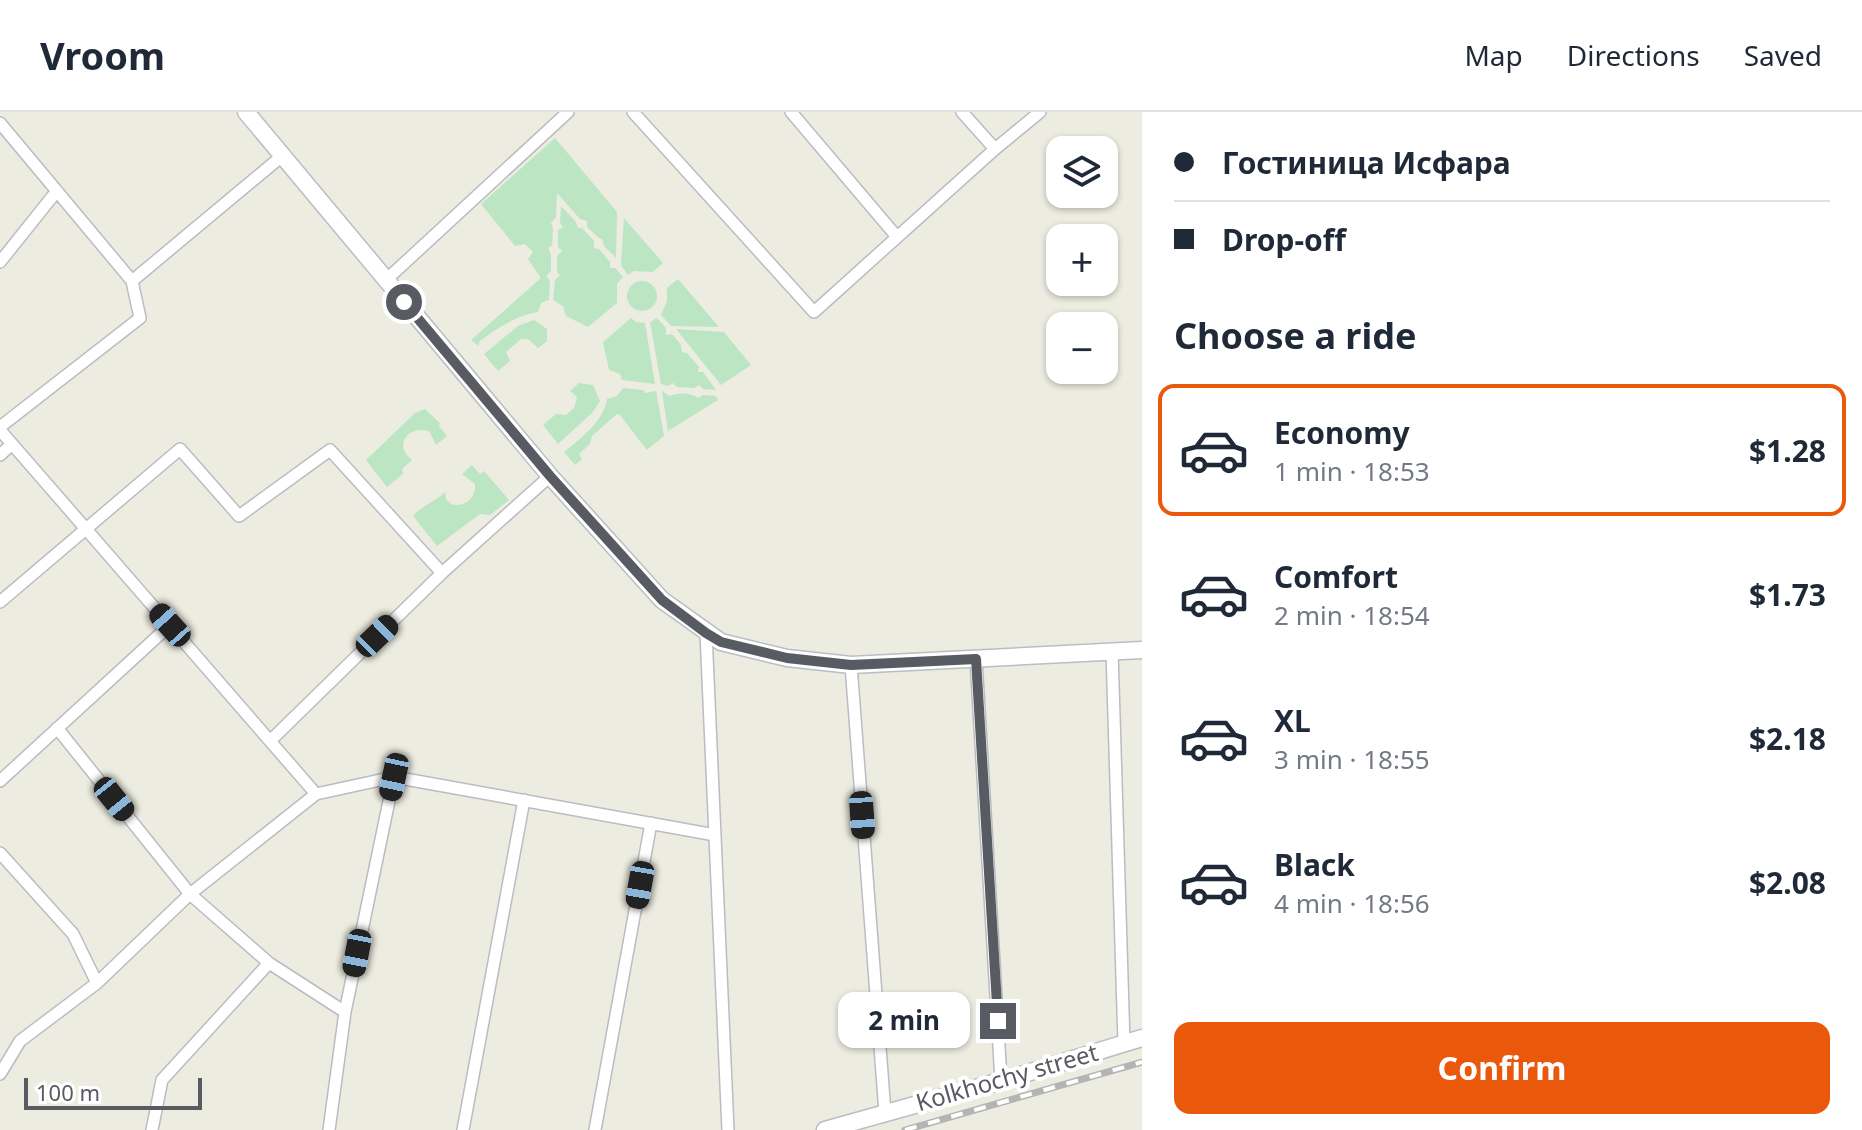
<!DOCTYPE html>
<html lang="en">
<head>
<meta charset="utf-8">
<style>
  :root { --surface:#fff; --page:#f6f6f7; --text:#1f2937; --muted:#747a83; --line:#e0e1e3; --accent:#ea580c }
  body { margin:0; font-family:"Noto Sans",sans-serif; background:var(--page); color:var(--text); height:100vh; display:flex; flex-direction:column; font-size:30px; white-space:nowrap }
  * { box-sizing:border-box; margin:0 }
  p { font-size:26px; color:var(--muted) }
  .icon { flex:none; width:44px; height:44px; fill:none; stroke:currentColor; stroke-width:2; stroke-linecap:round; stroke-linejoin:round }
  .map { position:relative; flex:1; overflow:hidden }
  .details { display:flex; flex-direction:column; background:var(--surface); width:720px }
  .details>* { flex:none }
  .banner { display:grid; align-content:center; height:176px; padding:0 32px; background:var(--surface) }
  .tools { position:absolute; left:1046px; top:24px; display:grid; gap:16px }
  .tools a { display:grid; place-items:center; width:72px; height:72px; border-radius:16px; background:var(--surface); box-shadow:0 2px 6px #0004; font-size:40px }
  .scale { position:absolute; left:24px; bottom:20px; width:178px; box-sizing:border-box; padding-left:8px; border:4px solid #595b62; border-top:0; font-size:22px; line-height:28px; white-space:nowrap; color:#595b62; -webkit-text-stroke:6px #fff; paint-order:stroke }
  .end { position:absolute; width:36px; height:36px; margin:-18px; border:10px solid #595b62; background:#fff; box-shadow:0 0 0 4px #fff }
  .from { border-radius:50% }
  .bubble { position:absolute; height:56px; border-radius:16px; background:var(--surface); box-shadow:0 2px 6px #0004; font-size:26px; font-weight:700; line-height:56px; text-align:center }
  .car { position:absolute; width:24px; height:48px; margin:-24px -12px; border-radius:10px; box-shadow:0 0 6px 2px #0007; background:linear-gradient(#222 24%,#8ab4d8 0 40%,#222 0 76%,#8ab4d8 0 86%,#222 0) }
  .banner b { display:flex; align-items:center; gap:28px; height:76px; font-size:30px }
  .banner b+b { border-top:2px solid var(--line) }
  .banner i { width:20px; height:20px; background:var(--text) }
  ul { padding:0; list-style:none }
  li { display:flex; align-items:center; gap:24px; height:132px; margin:0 16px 12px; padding:0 16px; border:4px solid transparent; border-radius:16px }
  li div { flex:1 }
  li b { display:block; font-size:30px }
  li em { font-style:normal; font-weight:700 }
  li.current { border-color:var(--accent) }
  li>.icon { width:72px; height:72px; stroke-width:1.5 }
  h2 { padding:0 32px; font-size:36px; line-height:96px }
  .cta { display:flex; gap:16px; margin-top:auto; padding:16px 32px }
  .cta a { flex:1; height:92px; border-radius:16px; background:var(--accent); color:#fff; font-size:32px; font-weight:700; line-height:92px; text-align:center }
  header { display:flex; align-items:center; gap:48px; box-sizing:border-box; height:112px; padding:0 40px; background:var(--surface); border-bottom:2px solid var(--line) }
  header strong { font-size:38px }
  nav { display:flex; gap:44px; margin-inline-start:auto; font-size:28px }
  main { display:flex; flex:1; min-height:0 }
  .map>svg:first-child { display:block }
  .green { fill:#bce5c4 }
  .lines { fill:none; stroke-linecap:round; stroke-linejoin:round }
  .minor-casing { stroke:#bbbcc3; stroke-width:14 }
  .secondary-casing { stroke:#bbbdc5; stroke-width:19 }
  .minor { stroke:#fff; stroke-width:11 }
  .secondary { stroke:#fff; stroke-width:16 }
  .rail-casing { stroke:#b4b4b5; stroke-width:7 }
  .rail { stroke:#fff; stroke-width:4; stroke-dasharray:12; stroke-linecap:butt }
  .route { stroke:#595b62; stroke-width:10 }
  .labels { text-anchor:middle; stroke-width:8; stroke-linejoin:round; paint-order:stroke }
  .street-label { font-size:24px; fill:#595b62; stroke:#fff }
</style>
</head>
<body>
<header>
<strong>Vroom</strong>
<nav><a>Map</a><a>Directions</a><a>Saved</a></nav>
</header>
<main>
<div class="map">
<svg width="1142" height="1018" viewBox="0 0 1142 1018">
  <rect width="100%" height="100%" fill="#edece0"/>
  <!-- green -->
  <path class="green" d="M555,26L617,100L616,146L604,134L602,127H600L587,115V109L580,107L557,81L556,105L551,111L553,117L552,134L548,136L551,142V159L546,164L550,169L549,188L541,191L538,200C515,204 499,215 480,229L478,234L471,228L541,166L528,147L533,140L525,132L515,134L481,92Z
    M561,94L576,110L578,116H582L594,129V136L599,137L610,150V156H615L623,165L617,172V191L588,215L566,204L563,194L553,188L555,168L560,163L557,160V144L562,139L558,135V118L563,115L560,111Z
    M624,106L663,151L653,160L634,159L628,163L621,153Z
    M678,167L719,215L671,214L661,203L667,189V176Z
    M627 184a15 15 0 1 1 30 0a15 15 0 1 1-30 0Z
    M631,206L636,210L645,211L655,272L622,268L620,262L609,258L603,230Z
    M657,206L666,216V223L672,222L681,233L682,240L687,241L699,255L698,260H703L716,278L703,277L699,273L694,276L677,275L673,271L668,274L661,272L650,210Z
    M534,208L547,217V229L538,236L528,227H521L506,240L510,249L498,259L484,242L518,214Z
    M676,217L724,220L751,253L721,273Z
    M579,271L593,273L600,289L592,301L558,332L543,313L556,302L566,303L574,296L577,285L570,279Z
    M623,276L643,278L645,281L656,279L664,324L647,338L620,303L617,302L592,324L590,332L579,342L582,347L575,353L564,340C580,327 604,309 607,287L617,284Z
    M662,279L669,284C678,281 689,280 698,286L703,283L716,284L718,288L668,319Z
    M425,297L440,311L439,314L447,324L436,333L429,319C408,313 393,333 412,348L402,357L403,362L387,375L366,348L415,301Z
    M472,353L480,362L484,359L509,388L490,403L480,402L437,434L413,404C423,393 435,390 445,380L446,387L451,392C465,396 476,386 475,372L462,362Z"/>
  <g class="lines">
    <defs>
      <path id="minor" d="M633,0L814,200L995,37L1040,0
        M791,0L897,125
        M962,0L995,37
        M0,11L132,169L140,206L0,315
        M0,150L56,80
        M386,168L568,0
        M132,169L282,44
        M0,318L316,682L190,782L97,871L20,929L0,962
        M0,343L12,332
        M0,490L180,337L239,404L330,338L442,461L550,364
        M706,521L728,1018
        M1112,539L1124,931
        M976,547L1001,969
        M851,553L885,1001
        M57,616L190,782L269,851L162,968L152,1018
        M270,629L442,461
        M394,665L715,723
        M0,669L170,513
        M316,682L394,665L345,900
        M0,741L73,822L97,871
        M269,851L345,900L329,1018
        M463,1018L524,688
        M595,1018L651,711"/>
      <path id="secondary" d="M246,0L550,364L662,488L721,530L787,546L851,553L1142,538
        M825,1018L1001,969L1142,926"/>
    </defs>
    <!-- minor casing -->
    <use href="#minor" class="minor-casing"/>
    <!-- secondary casing -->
    <use href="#secondary" class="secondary-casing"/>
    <!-- minor -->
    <use href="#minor" class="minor"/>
    <!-- secondary -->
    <use href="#secondary" class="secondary"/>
    <defs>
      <path id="rail" d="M905,1018L1142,950"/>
    </defs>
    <!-- rail casing -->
    <use href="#rail" class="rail-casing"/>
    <!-- rail -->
    <use href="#rail" class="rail"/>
  </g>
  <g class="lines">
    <!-- route -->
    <path class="route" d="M404,190L550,364L662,488L706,521L721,530L787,546L851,553L976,547L998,909"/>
  </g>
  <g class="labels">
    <!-- street labels -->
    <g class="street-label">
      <text transform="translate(1007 966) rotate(-16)" y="8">Kolkhochy street</text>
    </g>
  </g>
</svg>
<div class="tools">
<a><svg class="icon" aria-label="layers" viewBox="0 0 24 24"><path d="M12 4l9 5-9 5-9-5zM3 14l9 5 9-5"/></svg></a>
<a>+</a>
<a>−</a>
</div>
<div class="scale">100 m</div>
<i class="end from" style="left:404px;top:190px"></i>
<i class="end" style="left:998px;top:909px"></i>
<div class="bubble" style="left:838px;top:880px;width:132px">2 min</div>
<i class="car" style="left:170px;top:513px;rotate:318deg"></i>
<i class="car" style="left:377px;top:524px;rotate:46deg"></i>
<i class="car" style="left:394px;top:665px;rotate:192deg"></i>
<i class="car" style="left:114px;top:687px;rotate:141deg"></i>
<i class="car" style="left:862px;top:703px;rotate:176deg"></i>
<i class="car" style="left:640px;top:773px;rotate:190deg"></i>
<i class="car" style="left:357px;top:841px;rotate:191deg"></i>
</div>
<section class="details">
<div class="banner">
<b><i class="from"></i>Гостиница Исфара</b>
<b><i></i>Drop-off</b>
</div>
<h2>Choose a ride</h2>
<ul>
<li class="current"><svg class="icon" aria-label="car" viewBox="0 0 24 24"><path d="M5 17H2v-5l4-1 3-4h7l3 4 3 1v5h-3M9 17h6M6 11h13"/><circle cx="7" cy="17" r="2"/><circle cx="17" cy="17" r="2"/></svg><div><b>Economy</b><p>1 min · 18:53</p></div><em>$1.28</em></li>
<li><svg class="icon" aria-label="car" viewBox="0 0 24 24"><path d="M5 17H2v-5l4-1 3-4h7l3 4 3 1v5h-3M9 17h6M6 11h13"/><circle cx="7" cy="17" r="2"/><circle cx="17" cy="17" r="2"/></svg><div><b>Comfort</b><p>2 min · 18:54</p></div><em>$1.73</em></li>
<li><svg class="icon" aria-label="car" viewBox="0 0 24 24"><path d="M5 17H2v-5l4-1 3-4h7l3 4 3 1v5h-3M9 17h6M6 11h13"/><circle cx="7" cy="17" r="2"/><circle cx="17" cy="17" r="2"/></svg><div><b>XL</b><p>3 min · 18:55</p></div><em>$2.18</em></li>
<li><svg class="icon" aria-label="car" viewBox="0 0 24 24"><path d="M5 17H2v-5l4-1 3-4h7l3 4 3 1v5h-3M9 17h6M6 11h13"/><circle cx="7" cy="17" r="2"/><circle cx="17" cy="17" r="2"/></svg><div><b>Black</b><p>4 min · 18:56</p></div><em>$2.08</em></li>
</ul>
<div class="cta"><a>Confirm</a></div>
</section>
</main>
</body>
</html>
